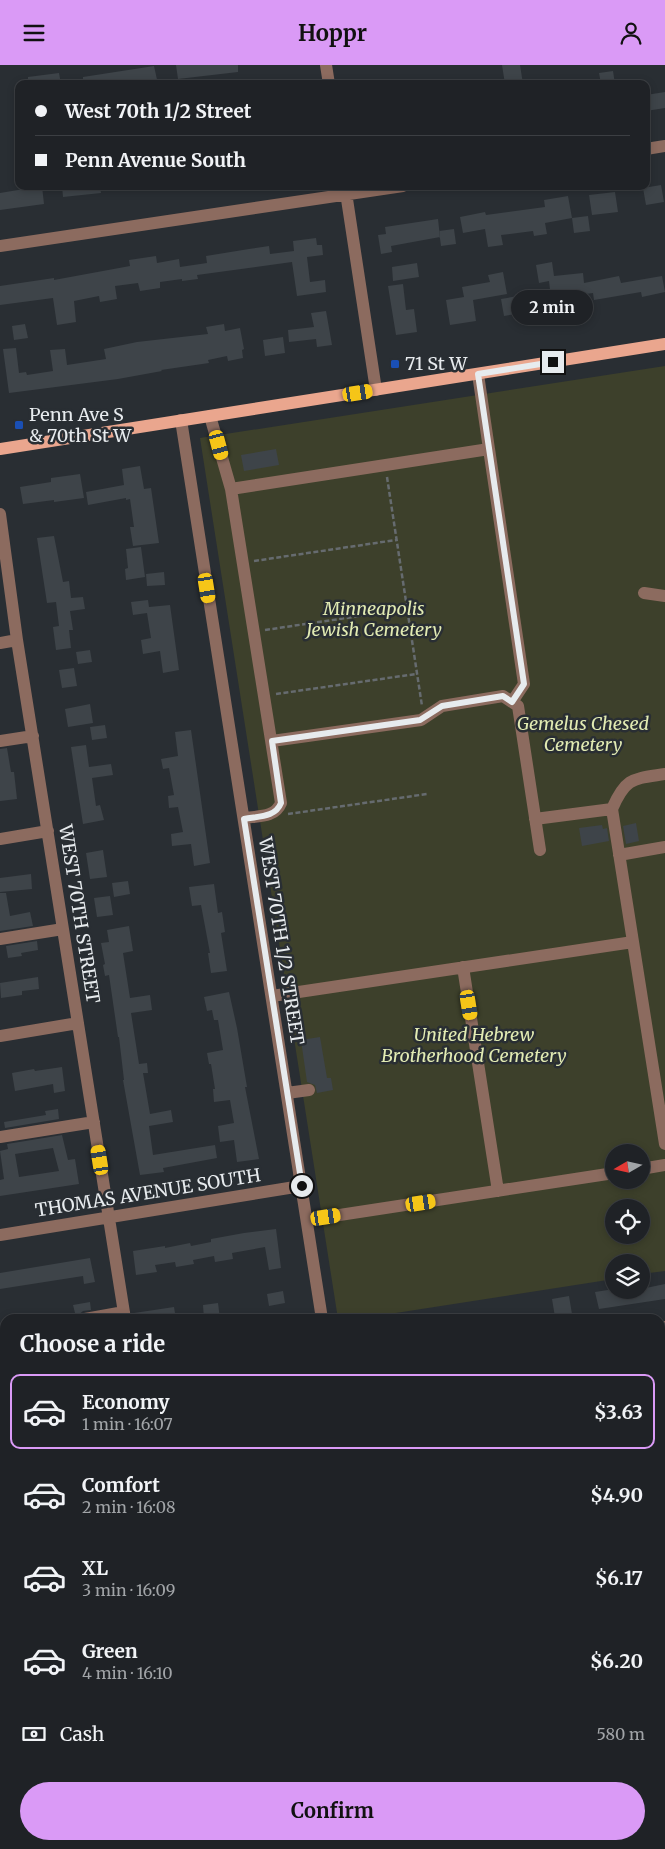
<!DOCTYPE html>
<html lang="en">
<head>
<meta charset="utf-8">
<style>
  :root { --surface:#1f2226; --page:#2c2f32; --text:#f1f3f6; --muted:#a1a4a7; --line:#3c3f43; --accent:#da9af6 }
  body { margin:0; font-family:Merriweather,serif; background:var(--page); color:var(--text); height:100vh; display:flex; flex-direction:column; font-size:19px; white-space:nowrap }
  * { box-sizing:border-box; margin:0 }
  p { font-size:16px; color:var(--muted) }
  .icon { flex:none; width:28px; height:28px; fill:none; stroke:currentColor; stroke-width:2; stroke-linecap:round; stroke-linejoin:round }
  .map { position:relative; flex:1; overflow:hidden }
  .sheet { position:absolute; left:0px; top:1249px; width:665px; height:536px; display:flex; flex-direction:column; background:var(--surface); border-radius:15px 15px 0 0; box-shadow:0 2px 8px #0003,0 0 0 1px var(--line) }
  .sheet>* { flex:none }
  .top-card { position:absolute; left:15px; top:15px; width:635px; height:110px; border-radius:10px; box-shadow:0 2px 8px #0003,0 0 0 1px var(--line); display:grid; align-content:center; height:110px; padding:0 20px; background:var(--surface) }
  .needle { width:32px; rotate:261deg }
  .fabs { position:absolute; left:605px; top:1079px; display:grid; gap:10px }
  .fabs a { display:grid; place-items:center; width:45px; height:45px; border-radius:50%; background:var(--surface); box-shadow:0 2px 8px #0003,0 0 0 1px var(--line); font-size:25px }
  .end { position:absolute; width:22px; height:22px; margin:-11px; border:6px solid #e7ebee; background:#111; box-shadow:0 0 0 2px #111 }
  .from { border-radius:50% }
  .bubble { position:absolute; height:35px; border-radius:18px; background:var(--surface); box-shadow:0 2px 8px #0003,0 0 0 1px var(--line); font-size:16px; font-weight:700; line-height:35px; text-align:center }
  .car { position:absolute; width:15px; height:30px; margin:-15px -8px; border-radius:6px; box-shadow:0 0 4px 1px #0007; background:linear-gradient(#f5c518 24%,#345 0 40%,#f5c518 0 76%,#345 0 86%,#f5c518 0) }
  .top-card b { display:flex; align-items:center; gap:18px; height:48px; font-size:19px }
  .top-card b+b { border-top:1px solid var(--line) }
  .top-card i { width:12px; height:12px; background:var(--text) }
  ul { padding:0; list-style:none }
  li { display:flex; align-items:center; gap:15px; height:75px; margin:0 10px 8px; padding:0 10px; border:2px solid transparent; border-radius:10px }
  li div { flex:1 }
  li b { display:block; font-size:19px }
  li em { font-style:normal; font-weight:700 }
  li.current { border-color:var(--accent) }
  li>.icon { width:45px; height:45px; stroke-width:1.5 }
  h2 { padding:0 20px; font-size:22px; line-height:60px }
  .pay { display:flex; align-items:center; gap:12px; height:55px; padding:0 20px; font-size:19px }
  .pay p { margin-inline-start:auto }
  .primary-button { display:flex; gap:10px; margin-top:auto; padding:10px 20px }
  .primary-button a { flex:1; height:58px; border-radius:30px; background:var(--accent); color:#111; font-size:20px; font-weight:700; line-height:58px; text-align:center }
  header { display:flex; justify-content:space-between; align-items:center; height:65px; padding:0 20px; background:var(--accent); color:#111; font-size:22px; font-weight:700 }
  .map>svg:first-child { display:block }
  .green { fill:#3d402b; fill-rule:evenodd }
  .building { fill:#3e4449; fill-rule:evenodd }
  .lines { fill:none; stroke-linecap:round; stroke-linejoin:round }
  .path { stroke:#666b6f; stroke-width:2.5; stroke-dasharray:5 2.5; stroke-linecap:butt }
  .minor { stroke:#8c6b5f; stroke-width:12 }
  .major { stroke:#eaa68e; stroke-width:12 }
  .route { stroke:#e7ebee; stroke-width:6 }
  .transit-dot { fill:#1a4fb4; stroke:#292e33; stroke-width:2 }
  .labels { text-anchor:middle; stroke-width:5; stroke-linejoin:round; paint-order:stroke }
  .poi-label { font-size:18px; fill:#e7ebee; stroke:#292e33; text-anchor:start }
  .park-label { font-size:18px; font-style:italic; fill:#e2ebb3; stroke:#292e33 }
  .street-label { font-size:18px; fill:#e7ebee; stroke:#292e33 }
</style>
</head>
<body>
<header><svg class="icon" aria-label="menu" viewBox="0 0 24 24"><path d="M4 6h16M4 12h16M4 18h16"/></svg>Hoppr<svg class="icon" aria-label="person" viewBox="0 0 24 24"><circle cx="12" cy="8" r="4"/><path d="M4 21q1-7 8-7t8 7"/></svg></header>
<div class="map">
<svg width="665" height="1784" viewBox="0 0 665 1784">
  <rect width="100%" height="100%" fill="#292e33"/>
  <!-- green -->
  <path class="green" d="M665,301V1206L641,1209V1198H614V1214L357,1254H338L200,373ZM614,1088H641V1115H614ZM614,1142H641V1170H614Z"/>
  <!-- building -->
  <path class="building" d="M176,0H238V7L178,14Z
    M502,0H520L523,19H505Z
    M154,1L158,19H83V12Z
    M613,6L615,19H601L599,8Z
    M59,8L61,19H28V12Z
    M665,27V43L646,46V30Z
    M661,120L664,137L646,140L643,123Z
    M42,121L44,139L0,145V128Z
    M62,121H100L101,128L63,132Z
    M615,127L618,147L592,150L589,130Z
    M568,131L572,153L545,158L547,169L534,171L533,166L501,170L503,180L488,182L485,164L463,168L460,152L485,147L486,150L545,142L544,135Z
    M588,151L590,166L574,168L572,153Z
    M438,154L440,172L391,181L392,187L381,189L378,170L386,169L385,162Z
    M454,164L456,179L441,181L439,166Z
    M316,173L317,180H322L323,190L307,192L310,217L325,215L326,227L297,231L292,197L197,210L198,214L182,216V214L160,217V223L140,226L138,218L115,221L117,234L100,237L99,231L74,236L76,257L57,260L53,233L0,240V221L54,213V215L130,201L129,195L156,191L157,198L179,194L180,202L207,198L206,191L249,184L269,181L270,189L294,186L293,176Z
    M552,197L554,211L583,208L584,218L619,211L621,218L662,211L665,227L642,232L641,227L594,235L593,228L570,231L572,240L552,242L549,216L539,218L536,200Z
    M417,198L419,212L393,216L392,202Z
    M503,207L507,229L473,235L476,256L450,260L446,235L464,232L462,222L490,217L488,210Z
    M403,219L406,245L414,244L417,267L396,270L388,221Z
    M529,229L532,246L504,251L501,234Z
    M326,246L332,280L317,282L316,274L289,277L288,265L314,262L311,248Z
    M25,259L28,273L14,275L12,261Z
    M224,259L225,266L240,263L244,284L242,285L243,293L228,296L227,291L208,295L209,298L161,305L162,306L118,314L9,328L3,284L16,283L19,308L26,307L27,310L53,306L50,285L65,284L67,300L106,294L104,284L137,277L208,269L206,262Z
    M283,272L285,288L265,291L263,275Z
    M276,384L279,400L244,406L241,390Z
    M140,401L144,424L151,423L159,478L133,481L130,462H134L130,434L126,435V433L88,440L86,427L124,420L122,404Z
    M80,409L84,433L54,437V435L23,439L20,422L51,417V413Z
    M54,471L63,517L69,516L71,533L83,532L85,544L70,546L73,565H69L71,583L56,585L53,562L59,561L56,537L47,538L37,473Z
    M141,482L145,512L126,515L125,504L128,503L126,484Z
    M164,507L165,520L147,521L146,509Z
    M148,535L149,542L170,540L179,605L163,608L160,586L143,589L141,575L151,573L147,548L133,550L131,537Z
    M90,585L92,597L78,599L76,587Z
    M74,603L77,621L62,623L59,605Z
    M90,639L93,658L68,662L65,644Z
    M105,660L107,673L92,675L90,662Z
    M191,665L210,798L194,801L191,779L172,781L171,769L183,767L178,742L169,743L168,731L174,730L169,703L163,704L161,694L178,691L175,667Z
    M86,680L89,702L111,699L113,710L92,713L96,741L100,740L104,755L83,759L71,682Z
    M7,683L11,707H14L17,734L0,736V684Z
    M636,758L639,776L626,779L623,761Z
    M602,760L603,764L607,763L609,776L582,781L579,763Z
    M103,785L107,812L90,814L86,788Z
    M31,809L32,824L0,827V813Z
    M128,816L130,829L114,832L112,818Z
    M214,819L218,848L222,847L225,867L221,868L227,906L211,908L208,888H210L201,840L192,841L189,822Z
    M0,828H6L10,851L30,847L33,861L0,866Z
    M110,831L113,850L97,852L94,833Z
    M129,861L133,886L123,888L130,933L150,930L152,945L131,948L139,999L147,998L148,1008H143L150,1049L171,1045L173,1057L149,1061L153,1090L215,1080L217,1093L163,1103L164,1107L140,1110L123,1015H124L119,972H118L109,910L105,911L103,900L105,899L101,878L109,877L107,865Z
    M37,876L38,885L21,888L22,891L8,893L6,881Z
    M38,912L39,924L22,926V930L1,933L0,918Z
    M229,927L237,963L247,1022H245L259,1094L237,1097L234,1075L220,1077L218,1061L234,1058L230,1035L214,1037L213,1024H215L211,999H209L207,988L223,985L218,955H214L212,945L207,946L204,932Z
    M320,972L327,1013H331L333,1025L317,1028L315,1020L307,1017L301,975Z
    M62,1002L65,1026L54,1028L53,1019L15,1026L12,1008L34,1004L35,1006Z
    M58,1044L59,1054L5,1063L4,1057L46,1050L45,1046Z
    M62,1070L68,1095L75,1094L79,1119L0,1131V1115L4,1114L0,1086L8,1084L7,1079ZM53,1083L59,1106L19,1112L15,1089Z
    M276,1164L281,1203L269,1205L265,1182L232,1188L233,1194L215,1197L214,1191L193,1195L194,1199L176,1202L175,1197L155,1200L157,1207L136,1210L133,1186L165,1181V1183L190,1178L191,1181L211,1177V1174L244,1168Z
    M90,1193L95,1217L84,1219L83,1211L0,1224V1208Z
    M665,1219V1234L599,1244L595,1227L614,1224V1225H641V1224Z
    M283,1226L285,1238L269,1241L267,1229Z
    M569,1231L572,1249L555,1252L552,1234Z
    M90,1237L91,1245L83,1246L76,1252L73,1240Z
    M218,1238L220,1254H204L203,1240Z
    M174,1242L176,1254H135L134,1248Z"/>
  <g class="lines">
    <!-- path -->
    <path class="path" d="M387,412L422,641
      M254,496L396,475
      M265,565L407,544
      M276,629L416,609
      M288,749L427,729"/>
    <!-- minor -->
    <path class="minor" d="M326,0L329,19
      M646,84L665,81
      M345,121L376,325
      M0,181L403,121
      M210,351L231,424L281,738C275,753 258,751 244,753
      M181,355L322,1254
      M489,384L524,619L512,637
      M231,424L489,384L478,309
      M0,449L17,575L125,1254
      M644,528L665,531
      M0,578L17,575
      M0,676L33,671
      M272,676L421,655L442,641L503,631L518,641L540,785
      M665,709C633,714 626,712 612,744L665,1079
      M535,754L612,744
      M0,774L48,766
      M619,790L665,782
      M0,874L63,864
      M463,902L498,1126
      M272,931L633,877
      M0,971L78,958
      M287,1028L309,1025
      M0,1072L94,1057
      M641,1104L665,1100
      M307,1155L614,1108
      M0,1170L301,1121
      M85,1254L124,1247
      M660,1263L665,1262
      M0,1268L5,1267
      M0,1366L5,1365
      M0,1465H5
      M0,1565L5,1564
      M0,1661H5
      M0,1762L5,1761
      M205,1780V1784
      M403,1780V1784
      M601,1780L602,1784"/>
    <!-- major -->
    <path class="major" d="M0,384L665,279"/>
  </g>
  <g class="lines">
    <!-- route -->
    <path class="route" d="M302,1121L244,754C258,751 275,753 281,738L272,676L420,655L442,641L503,631L512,637L524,619L478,309L553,297"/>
  </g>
  <!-- markers -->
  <g class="transit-dot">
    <rect x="390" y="294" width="10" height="10" rx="2.5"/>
    <rect x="14" y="355" width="10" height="10" rx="2.5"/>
  </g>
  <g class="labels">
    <!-- poi labels -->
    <g class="poi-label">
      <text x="405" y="305">71 St W</text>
      <text x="29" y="356">Penn Ave S<tspan x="29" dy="21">&amp; 70th St W</tspan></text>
    </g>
    <!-- park labels -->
    <g class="park-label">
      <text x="374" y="550">Minneapolis<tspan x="374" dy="21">Jewish Cemetery</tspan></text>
      <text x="583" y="665">Gemelus Chesed<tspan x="583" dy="21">Cemetery</tspan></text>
      <text x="474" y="976">United Hebrew<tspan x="474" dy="21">Brotherhood Cemetery</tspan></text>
    </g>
    <!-- street labels -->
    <g class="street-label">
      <text transform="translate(79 849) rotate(81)" y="6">WEST 70TH STREET</text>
      <text transform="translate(281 876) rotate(81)" y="6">WEST 70TH 1/2 STREET</text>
      <text transform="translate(148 1128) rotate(-9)" y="6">THOMAS AVENUE SOUTH</text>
    </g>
  </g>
</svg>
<div class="fabs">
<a><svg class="needle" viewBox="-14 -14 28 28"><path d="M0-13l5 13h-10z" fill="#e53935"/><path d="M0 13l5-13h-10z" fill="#a1a4a7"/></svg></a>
<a><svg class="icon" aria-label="locate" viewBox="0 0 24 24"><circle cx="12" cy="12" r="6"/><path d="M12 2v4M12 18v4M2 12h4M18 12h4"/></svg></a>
<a><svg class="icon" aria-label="layers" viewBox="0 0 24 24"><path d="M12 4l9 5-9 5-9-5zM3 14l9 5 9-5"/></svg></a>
</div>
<i class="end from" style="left:302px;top:1121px"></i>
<i class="end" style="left:553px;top:297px"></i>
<div class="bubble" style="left:511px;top:225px;width:82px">2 min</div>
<i class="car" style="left:358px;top:328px;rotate:81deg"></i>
<i class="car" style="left:219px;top:380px;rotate:165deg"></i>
<i class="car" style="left:207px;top:523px;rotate:171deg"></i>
<i class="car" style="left:469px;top:940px;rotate:171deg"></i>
<i class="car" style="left:100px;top:1095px;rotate:351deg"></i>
<i class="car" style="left:421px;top:1138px;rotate:81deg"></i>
<i class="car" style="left:326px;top:1152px;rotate:81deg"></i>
<div class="top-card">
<b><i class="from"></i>West 70th 1/2 Street</b>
<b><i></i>Penn Avenue South</b>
</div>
<section class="sheet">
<h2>Choose a ride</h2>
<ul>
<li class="current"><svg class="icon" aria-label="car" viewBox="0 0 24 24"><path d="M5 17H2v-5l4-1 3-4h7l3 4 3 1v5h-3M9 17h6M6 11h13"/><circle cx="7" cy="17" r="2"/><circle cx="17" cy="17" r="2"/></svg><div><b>Economy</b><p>1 min · 16:07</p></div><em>$3.63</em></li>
<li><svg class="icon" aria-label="car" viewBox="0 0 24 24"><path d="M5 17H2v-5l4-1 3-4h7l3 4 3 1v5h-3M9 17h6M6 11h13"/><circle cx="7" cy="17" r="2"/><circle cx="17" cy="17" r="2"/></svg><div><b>Comfort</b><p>2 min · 16:08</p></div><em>$4.90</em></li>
<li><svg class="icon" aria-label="car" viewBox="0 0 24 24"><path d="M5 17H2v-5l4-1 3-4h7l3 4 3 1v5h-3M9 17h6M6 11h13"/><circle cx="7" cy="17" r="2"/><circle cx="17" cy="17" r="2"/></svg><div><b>XL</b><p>3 min · 16:09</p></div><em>$6.17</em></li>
<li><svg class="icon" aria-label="car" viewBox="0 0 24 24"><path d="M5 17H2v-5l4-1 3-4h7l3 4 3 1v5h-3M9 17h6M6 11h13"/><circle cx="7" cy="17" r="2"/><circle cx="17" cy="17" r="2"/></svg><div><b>Green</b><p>4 min · 16:10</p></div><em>$6.20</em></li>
</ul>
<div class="pay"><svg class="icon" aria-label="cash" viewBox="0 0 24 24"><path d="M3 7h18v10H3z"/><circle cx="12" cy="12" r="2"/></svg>Cash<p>580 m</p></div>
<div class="primary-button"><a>Confirm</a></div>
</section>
</div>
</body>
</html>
